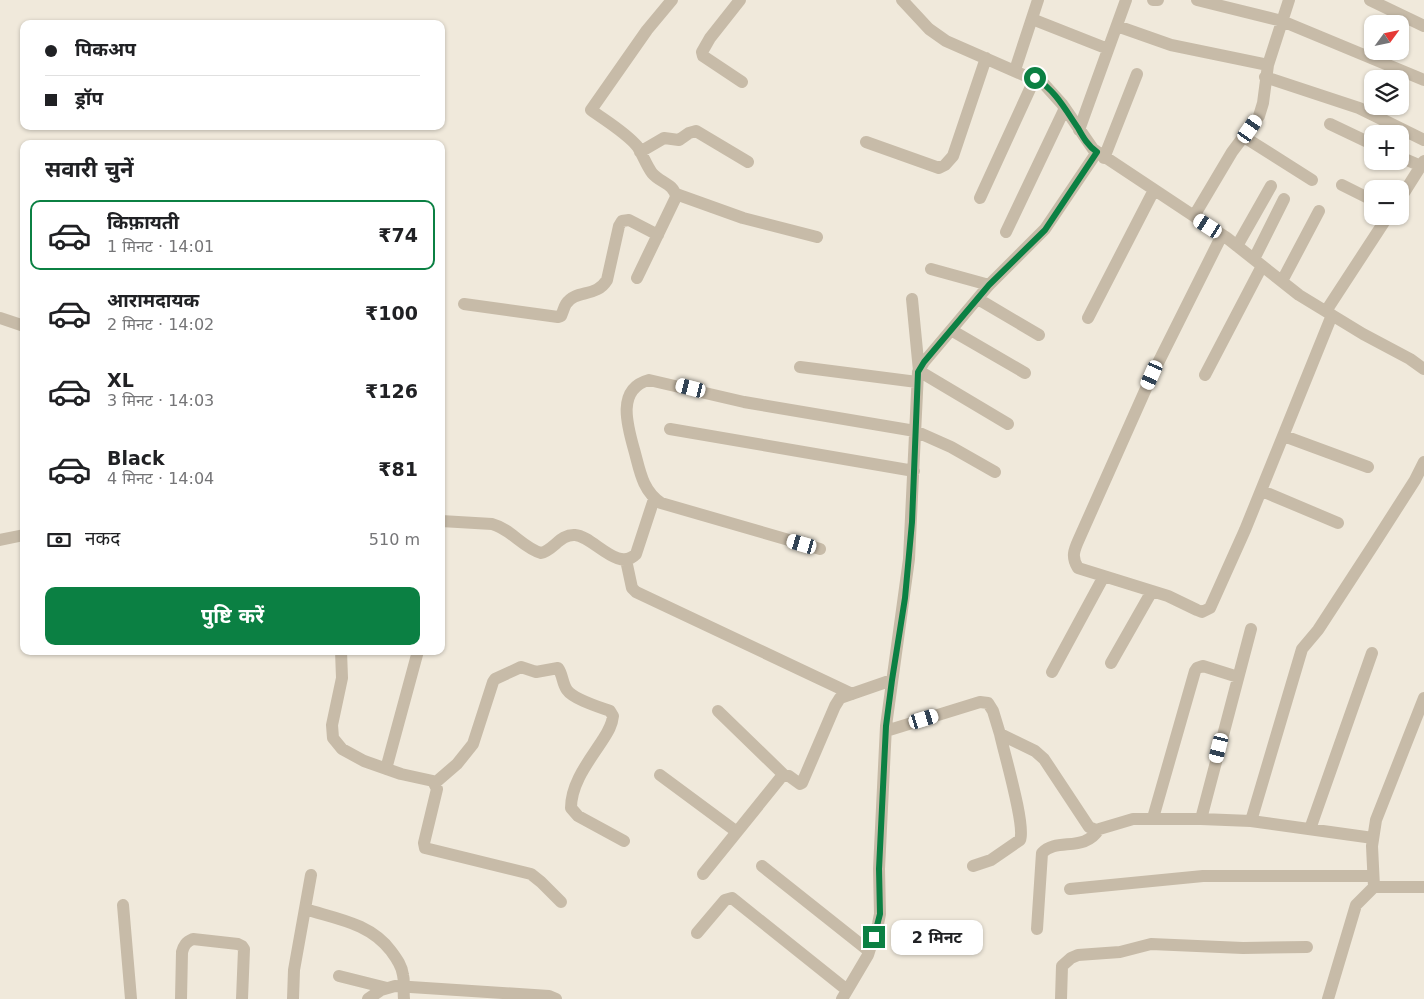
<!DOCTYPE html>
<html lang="hi">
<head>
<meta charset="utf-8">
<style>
  :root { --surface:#fff; --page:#f2f2f2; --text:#202124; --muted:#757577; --line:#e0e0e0; --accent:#0b8043 }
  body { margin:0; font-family:"DejaVu Sans","Noto Sans Devanagari",sans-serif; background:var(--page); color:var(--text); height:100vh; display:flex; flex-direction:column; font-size:19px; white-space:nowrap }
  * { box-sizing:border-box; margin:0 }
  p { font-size:16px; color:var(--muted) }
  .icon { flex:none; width:28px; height:28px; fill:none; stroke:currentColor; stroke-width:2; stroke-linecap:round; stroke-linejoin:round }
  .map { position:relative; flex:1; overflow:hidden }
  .side { position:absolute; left:20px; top:140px; width:425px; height:515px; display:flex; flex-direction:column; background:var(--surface); border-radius:10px; box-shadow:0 1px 4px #0004 }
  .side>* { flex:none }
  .top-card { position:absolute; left:20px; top:20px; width:425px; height:110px; border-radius:10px; box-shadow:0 1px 4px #0004; display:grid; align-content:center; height:110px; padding:0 25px; background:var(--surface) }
  .needle { width:32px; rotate:57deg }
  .buttons { position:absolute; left:1364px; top:15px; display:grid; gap:10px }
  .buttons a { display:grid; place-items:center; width:45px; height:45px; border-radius:10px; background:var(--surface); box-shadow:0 1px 4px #0004; font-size:25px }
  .end { position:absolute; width:22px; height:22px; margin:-11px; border:6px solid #0b8043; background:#fff; box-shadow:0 0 0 2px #fff }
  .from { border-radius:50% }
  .bubble { position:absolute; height:35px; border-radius:10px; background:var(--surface); box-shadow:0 1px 4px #0004; font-size:16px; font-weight:700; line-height:35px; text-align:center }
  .car { position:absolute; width:15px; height:30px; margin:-15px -8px; border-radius:6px; box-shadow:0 0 4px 1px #0007; background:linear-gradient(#fff 24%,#345 0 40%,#fff 0 76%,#345 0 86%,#fff 0) }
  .top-card b { display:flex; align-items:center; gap:18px; height:48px; font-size:19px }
  .top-card b+b { border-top:1px solid var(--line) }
  .top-card i { width:12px; height:12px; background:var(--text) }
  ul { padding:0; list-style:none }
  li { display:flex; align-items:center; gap:15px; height:70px; margin:0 10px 8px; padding:0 15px; border:2px solid transparent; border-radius:10px }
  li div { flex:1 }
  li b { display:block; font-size:19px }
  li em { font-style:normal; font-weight:700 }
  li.current { border-color:var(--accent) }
  li>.icon { width:45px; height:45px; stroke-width:1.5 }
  h2 { padding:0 25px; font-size:22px; line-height:60px }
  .pay { display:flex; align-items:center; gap:12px; height:55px; padding:0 25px; font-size:19px }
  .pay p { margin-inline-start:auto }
  .primary-button { display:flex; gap:10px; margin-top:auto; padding:10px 25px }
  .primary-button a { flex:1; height:58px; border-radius:10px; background:var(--accent); color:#fff; font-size:20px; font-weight:700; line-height:58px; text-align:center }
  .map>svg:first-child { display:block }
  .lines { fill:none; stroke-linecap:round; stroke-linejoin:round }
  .minor { stroke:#c7bba8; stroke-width:12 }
  .route { stroke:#0b8043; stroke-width:6 }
</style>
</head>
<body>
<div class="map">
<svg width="1424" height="999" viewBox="0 0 1424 999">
  <rect width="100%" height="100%" fill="#f0e9db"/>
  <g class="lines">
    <!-- minor -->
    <path class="minor" d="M740,0L710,38L702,52L703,56L742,82
      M902,0L929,29L946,41L1044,84L1062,104L1093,149L1227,238L1299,295L1363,334L1410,359L1424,369
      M1153,0H1158
      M1197,0L1282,21L1424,80
      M1370,0L1424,26
      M1032,19L1108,49
      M1117,26L1171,45L1268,65
      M1015,70L1038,0
      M1265,77L1359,108L1424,140
      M1330,124L1372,144
      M1079,130L1126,0
      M1244,137L1312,180
      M866,142L939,168L945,165L953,156L986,58
      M640,152L664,138L679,140L689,133L696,131L748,162
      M1400,157L1421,166
      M1104,158L1137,74
      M1342,185L1372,200
      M676,194L743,218L817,237
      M980,198L1035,78
      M1400,199L1424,161
      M1194,216L1232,152L1259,116L1263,103L1268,65L1289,0
      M1006,232L1065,108
      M1222,235L1152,375L1079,539C1074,550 1071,557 1078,568L1168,596L1197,610L1202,612L1210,608L1245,530L1332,315
      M1237,246L1271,186
      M1254,259L1284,199
      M931,269L989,285
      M637,278L676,197C674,183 660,183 652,173C646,165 643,155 637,146C625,132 606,121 591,110L647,30L672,0
      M1282,281L1319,211
      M912,299L919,371L1008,424
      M978,299L1039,335
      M464,304L558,317L561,316C563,312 564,307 566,304C576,289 596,298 607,280L619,226L622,221L629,220L658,235
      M1326,311L1388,216
      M0,318L24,326
      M1088,318L1154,190
      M951,330L1025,373
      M800,367L917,382
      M1205,375L1262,266
      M670,429L914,471
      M1284,436L1368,467
      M1262,491L1338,523
      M441,521L492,524C511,529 523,548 541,553C554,550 560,534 575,535C593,536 618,573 636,554L654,499
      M0,540L24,535
      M820,549L661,503C643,491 640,472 635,453C628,428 615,389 649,380L744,402L915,431L951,447L995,472
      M626,560L632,588L636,592L852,694
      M341,651L342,678L332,725L333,738L342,749L364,761L401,774L433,781L437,789L424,843L425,848L531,874L541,882L561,902
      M1111,663L1152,591
      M1052,672L1104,576
      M718,711L784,775
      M886,731L980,702L988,703L993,711L1000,734L1035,751L1044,759L1089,827L1096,830L1133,819H1201L1251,821L1373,838
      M386,769L418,651
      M660,775L737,832
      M435,783L457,764L473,744L493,682L495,679L521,667L536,672L558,668C563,675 562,683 567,690C573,699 599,707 610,711L613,716C612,726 607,733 602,741C589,761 571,783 571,808L578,816L624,841
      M1153,818L1195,671L1197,668L1203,666L1238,677
      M1201,819L1251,629
      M1251,821L1302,649L1318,630L1374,544L1415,480L1424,462
      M1310,829L1372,653
      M762,866L869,951
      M973,866L991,860L1020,840C1026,826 1004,753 1000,734
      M703,874L782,776H789L800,784L802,783L835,706L840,698L892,680
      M1374,887L1372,846L1376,820L1424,698
      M1070,889L1203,876H1373
      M123,905L131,999
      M305,909C337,919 370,923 391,951C397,959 402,966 403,975C405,983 403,991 404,999
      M1037,929L1042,853C1057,837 1084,853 1099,829
      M697,933L725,900L732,898L847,990
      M339,976L387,988
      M181,999L182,952C184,945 186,942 193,939L238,944L242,946L244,949L242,999
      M293,999L294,970L311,875
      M368,999L381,990L395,986L549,996L556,999
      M842,999L868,955L878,924L880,914L879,869L886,726L909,559L918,372L924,362L989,285L1045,229L1097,152
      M1061,999L1062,966L1071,958L1078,955L1120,952L1151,944L1243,948L1307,947
      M1328,999L1356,905L1374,887H1424"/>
  </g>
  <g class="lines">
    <!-- route -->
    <path class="route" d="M874,937L880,914L879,869L886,726L892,680L905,598L912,522L918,372L924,362L989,285L1045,230L1097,152C1088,146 1083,137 1078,128C1065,109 1055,90 1035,78"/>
  </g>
</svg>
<div class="buttons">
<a><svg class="needle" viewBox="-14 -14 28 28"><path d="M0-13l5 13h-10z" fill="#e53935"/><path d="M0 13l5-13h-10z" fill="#757577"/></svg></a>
<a><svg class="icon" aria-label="layers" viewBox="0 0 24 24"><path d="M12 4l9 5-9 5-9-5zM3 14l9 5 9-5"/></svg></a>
<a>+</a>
<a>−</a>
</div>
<i class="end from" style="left:1035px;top:78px"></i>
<i class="end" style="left:874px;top:937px"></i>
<div class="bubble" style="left:891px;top:920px;width:92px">2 मिनट</div>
<i class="car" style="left:1250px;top:129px;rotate:35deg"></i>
<i class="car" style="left:1208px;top:226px;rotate:303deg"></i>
<i class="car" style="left:1152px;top:375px;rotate:204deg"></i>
<i class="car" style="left:691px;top:388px;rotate:284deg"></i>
<i class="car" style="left:802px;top:544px;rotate:286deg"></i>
<i class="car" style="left:924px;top:719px;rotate:73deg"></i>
<i class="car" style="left:1219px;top:748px;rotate:194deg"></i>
<div class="top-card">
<b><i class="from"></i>पिकअप</b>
<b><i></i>ड्रॉप</b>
</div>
<section class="side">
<h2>सवारी चुनें</h2>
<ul>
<li class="current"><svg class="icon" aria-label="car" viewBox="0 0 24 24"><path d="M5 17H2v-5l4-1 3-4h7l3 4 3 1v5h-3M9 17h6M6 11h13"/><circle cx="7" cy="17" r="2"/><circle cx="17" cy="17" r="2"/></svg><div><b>किफ़ायती</b><p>1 मिनट · 14:01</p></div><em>₹74</em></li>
<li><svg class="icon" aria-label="car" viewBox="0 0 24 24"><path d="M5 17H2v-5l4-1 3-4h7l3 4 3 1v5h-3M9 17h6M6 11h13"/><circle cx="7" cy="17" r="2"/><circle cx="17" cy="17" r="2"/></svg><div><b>आरामदायक</b><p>2 मिनट · 14:02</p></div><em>₹100</em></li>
<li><svg class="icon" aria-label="car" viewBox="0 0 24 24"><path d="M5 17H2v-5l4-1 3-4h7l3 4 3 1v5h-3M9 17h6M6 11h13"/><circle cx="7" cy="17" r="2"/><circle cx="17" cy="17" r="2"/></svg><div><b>XL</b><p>3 मिनट · 14:03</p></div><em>₹126</em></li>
<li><svg class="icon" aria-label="car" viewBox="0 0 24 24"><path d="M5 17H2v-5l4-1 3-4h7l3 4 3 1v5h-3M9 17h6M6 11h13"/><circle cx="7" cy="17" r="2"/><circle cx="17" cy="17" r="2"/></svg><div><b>Black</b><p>4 मिनट · 14:04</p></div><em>₹81</em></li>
</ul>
<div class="pay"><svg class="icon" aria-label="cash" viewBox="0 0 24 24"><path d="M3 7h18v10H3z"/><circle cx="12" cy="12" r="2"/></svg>नकद<p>510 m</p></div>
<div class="primary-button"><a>पुष्टि करें</a></div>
</section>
</div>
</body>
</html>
